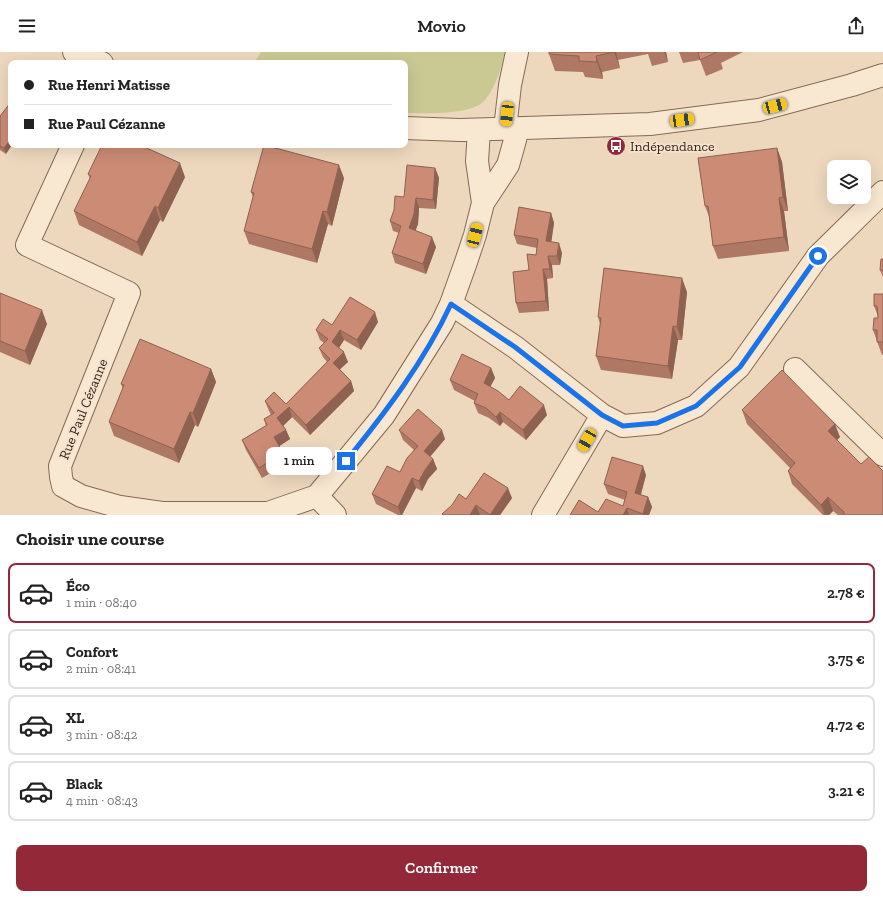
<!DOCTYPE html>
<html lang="fr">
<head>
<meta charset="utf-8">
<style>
  :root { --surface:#fff; --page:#f6f6f6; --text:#222; --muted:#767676; --line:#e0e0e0; --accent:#932839 }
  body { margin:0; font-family:"Zilla Slab",serif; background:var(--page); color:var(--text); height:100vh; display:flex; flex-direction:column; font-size:15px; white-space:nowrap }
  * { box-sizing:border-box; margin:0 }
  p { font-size:13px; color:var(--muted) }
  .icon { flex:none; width:22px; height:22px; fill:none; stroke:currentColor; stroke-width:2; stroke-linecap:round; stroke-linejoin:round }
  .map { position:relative; height:463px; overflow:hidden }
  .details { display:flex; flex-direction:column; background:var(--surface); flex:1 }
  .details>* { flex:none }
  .guide { position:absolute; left:8px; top:8px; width:400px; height:88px; border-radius:8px; box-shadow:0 4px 16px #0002; display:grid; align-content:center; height:88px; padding:0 16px; background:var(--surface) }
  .buttons { position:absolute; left:827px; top:108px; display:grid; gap:8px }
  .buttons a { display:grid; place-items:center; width:44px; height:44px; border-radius:8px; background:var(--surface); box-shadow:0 4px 16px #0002; font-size:20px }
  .end { position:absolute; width:18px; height:18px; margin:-9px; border:5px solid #1a73e8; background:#fff; box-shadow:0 0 0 2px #fff }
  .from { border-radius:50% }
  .bubble { position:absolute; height:28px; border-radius:8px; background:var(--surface); box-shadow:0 4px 16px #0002; font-size:13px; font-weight:600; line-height:28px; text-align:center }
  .car { position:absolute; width:12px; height:24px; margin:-12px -6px; border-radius:5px; box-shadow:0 0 3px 1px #0007; background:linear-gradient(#f5c518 24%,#345 0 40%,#f5c518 0 76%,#345 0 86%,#f5c518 0) }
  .guide b { display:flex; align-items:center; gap:14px; height:38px; font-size:15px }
  .guide b+b { border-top:1px solid var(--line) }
  .guide i { width:10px; height:10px; background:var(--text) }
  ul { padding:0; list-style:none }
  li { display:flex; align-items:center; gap:12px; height:60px; margin:0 8px 6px; padding:0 8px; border:2px solid var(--line); border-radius:8px }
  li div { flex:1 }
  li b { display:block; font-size:15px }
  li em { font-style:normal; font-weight:600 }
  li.on { border-color:var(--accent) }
  li>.icon { width:36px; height:36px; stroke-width:1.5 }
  h2 { padding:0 16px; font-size:18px; line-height:48px }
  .primary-button { display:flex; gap:8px; margin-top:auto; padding:8px 16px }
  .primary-button a { flex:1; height:46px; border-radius:8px; background:var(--accent); color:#fff; font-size:16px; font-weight:600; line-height:46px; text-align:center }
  header { display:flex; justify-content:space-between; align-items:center; height:52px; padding:0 16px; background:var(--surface); font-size:18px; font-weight:600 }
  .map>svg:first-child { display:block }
  .green { fill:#cac893 }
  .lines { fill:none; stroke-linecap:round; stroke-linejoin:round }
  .minor-casing { stroke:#856957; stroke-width:24 }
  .minor { stroke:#f8e7d1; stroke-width:22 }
  .wall { fill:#af7864 }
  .shaded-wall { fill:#8e6151 }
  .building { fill:#cb8b74; stroke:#8e6151 }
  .route { stroke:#1a73e8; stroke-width:5 }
  .labels { text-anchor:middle; stroke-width:3.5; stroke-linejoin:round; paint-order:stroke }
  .poi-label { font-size:14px; fill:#35241c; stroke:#f5e3ce; text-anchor:start }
  .street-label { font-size:14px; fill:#35241c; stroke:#f5e3ce }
</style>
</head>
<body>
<header><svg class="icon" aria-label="menu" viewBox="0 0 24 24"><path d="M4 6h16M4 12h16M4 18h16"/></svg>Movio<svg class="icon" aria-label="share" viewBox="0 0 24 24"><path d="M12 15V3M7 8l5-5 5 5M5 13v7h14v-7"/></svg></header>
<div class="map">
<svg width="883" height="463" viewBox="0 0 883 463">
  <rect width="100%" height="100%" fill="#edd8be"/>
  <!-- green -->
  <path class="green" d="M261,0H505C501,16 496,35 485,48C472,64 424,61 405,61V11H254Z"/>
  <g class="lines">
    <defs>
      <path id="minor" d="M74,0L102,11
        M405,76L460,78L650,72L759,58L852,33L883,23
        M505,77L510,33L517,0
        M479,78L477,109L483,151L508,113L515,88L517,77
        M73,93L27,193L129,241L60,414L61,425L63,434L81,444L120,455L162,461H268L317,444L384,363L442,271L451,252L466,210L475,183L483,151
        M451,252L515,295L602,363L623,374L657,371L696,354L739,315L818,204L883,140
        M795,317L883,403
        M317,444L335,463
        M543,463L602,363"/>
    </defs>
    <!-- minor casing -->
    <use href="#minor" class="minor-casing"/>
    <!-- minor -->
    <use href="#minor" class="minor"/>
  </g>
  <!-- wall -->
  <path class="wall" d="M549,0H666L668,10L652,14L648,2L618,8L620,16L602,20L603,27L585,25L583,20L555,19L549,2Z
    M679,0H743L721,11L723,17L706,24L700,8L683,11Z
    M0,64L6,102L0,98Z
    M777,96L782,110L788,159H784L789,199L718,207L713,194L710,167L705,154Z
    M435,116L439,126L436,157L419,156L418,172L415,178L436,195L426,222L395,211L392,201L399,181L393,179L390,169Z
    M88,122L185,125L163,170L160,168L142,204L79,173L74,159L90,127Z
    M344,126L332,174L328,172L317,211L249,192L244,179L253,145L251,140Z
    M551,161L554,171L551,190L562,201L560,213H552L553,226L547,227L549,259L519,261L516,251L536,203L537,196L517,192L514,183Z
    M883,207V225L880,218Z
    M687,240L682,288H678L672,327L601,318L596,304L600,272L598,265Z
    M0,241L47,272L30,313L0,300Z
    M883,242V303H882L873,278L878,266V264L874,254Z
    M378,270L361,298L344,288L339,296L348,310L340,317L351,329L354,339L310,383L292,365L283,374L286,378L290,387L279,394L283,401L287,411L262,426L246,398L242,388L266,374L264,367L271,363L269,359L265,349L286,352L327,310L323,305L319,296L324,291L320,288L316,278L332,273Z
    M491,316L495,326L490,335L509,348L547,363L526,388L503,370L500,374L489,366L478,361L474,351L475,349L454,338L450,328Z
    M211,317L216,330L198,375L195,373L179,411L114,384L109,370L123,337L121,332Z
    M742,358L840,385L837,388L883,463H838L833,459L829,463H823L792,432L788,419L790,416L747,372Z
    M399,378L445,387L430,405L433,407L437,417L428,427L422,439L416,436L402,463H398L376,452L372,442L400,420L414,398L403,388Z
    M646,423L641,443L648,445L652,455L649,463H570L598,460L623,454L625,448L608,442L604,432Z
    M512,446L500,463H443L442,462L466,447Z"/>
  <!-- shaded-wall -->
  <path class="shaded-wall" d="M614,0H616L620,16Z
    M664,0H666L668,10Z
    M596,4L602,20L603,27L597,10Z
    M11,87V93H12L6,102L4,96Z
    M777,96L782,110L788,159L783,145Z
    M180,111L185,125L163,170L158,156Z
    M339,113L344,126L332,174L327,160Z
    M435,116L439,126L436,157L433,148Z
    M416,146L419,156L418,172L413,186L409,176Z
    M779,146L784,159L789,199L784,185Z
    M155,154L160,168L142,204L137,190Z
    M323,159L328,172L317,211L312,197Z
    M551,161L554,171L550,199L546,189Z
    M432,185L436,195L426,222L423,212Z
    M559,191L562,201L560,213L557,204Z
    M548,204L552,213L553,226L550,217Z
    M543,217L547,227L549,259L546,249Z
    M682,226L687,240L682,288L677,275Z
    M42,258L47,272L30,313L25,299Z
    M375,260L378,270L361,298L357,288Z
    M673,274L678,288L672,327L668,314Z
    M340,278L344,288L336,300L332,290Z
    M344,300L348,310L337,320L333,311Z
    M491,316L495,326L487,341L484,331Z
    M211,317L216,330L198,375L193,361Z
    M351,329L354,339L310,383L306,373Z
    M544,353L547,363L526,388L523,378Z
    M289,355L292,365L281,376L277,366Z
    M190,360L195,373L179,411L174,397Z
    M500,360L503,370L500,374L496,365Z
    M835,372L840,385L833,392L828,379Z
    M286,378L290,387L278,395L274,385Z
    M442,378L445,387L427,408L424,399Z
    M433,407L437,417L428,427L422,439L419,429L425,418Z
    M643,414L646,423L638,451L635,441Z
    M412,426L416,436L402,463H401L398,455Z
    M508,436L512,446L500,463H490Z
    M648,445L652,455L649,463H643V462Z
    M828,445L833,459L829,463H825L821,453Z
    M476,453L480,463H470Z
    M627,456L629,463H623Z"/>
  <!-- building -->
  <path class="building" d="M549,0H614L596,4L597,10L579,9V4L549,2Z
    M698,0H717L700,8Z
    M11,50V87L4,96L0,94V64Z
    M102,93H140L180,111L158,156L155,154L137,190L74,159L91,124L88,122Z
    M264,93L339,113L327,160L323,159L312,197L244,179L254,141L251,140Z
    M777,96L783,145L779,146L784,185L713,194L708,154H705L698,106Z
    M407,113L435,116L433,148L416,146L414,162L409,176L432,185L423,212L392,201L401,174L390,169L394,158L395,144L404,145Z
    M519,155L551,161L546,189L559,191L557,204H548L550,217H543L546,249L516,251L513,220L529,218L527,202L536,203L538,187L514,183Z
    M881,207H883V218H880Z
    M604,216L682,226L677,275L673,274L668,314L596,304L601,266L598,265Z
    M0,241L42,258L25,299L0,289Z
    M874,242H883V290H877V278H873L874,266H878L877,254H874Z
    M350,245L375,260L357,288L340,278L332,290L344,300L333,311L351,329L306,373L289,355L277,366L286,378L274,385L283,401L259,416L242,388L267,373L264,367L274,361L265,349L274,340L286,352L330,307L319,296L328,287L316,278L323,267L332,273Z
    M140,287L211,317L193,361L190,360L174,397L109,370L124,333L121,332Z
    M462,302L491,316L484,331L498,339L509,348L520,334L544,353L523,378L500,360L496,365L486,356L474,351L478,342L450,328Z
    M782,318L835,372L828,379L861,412L869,405L883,419V463H844V460L828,445L821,453L788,419L795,411L742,358Z
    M418,357L442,378L424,399L433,407L425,418L419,429L412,426L398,455L372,442L387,414L400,420L407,406L418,394L399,378Z
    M612,405L643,414L635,441L648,445L643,462L627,456L623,463H570L579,448L598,460L606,447L623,454L627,440L604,432Z
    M484,421L508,436L490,463L476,453L470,463H444L442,462L452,453L459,442L466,447Z"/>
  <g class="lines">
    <!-- route -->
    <path class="route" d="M346,409C385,361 424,310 451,252L515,295L602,363L623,374L657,371L696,354L740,315L818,204"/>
  </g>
  <!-- icons -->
  <defs>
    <symbol id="bus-disc" viewBox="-11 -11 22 22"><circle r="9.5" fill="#932839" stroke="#f5e3ce"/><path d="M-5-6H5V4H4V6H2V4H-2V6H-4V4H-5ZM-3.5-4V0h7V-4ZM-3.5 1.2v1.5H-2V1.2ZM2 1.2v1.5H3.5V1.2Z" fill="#fff"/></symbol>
  </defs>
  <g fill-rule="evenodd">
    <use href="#bus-disc" x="605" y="83" width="22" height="22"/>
  </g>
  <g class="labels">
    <!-- poi labels -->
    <g class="poi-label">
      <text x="630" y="99">Indépendance</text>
    </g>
    <!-- street labels -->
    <g class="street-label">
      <text transform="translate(83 357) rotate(-68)" y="5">Rue Paul Cézanne</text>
    </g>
  </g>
</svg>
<div class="buttons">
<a><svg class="icon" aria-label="layers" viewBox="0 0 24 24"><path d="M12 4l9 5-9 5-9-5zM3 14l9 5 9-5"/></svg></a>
</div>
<i class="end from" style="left:818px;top:204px"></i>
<i class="end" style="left:346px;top:409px"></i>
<div class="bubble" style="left:266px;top:395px;width:66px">1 min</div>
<i class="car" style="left:775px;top:54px;rotate:75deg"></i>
<i class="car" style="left:507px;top:62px;rotate:186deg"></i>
<i class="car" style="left:682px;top:68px;rotate:82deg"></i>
<i class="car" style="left:475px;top:183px;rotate:14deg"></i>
<i class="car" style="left:587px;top:388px;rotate:210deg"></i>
<div class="guide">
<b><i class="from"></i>Rue Henri Matisse</b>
<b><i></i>Rue Paul Cézanne</b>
</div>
</div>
<section class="details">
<h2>Choisir une course</h2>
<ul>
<li class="on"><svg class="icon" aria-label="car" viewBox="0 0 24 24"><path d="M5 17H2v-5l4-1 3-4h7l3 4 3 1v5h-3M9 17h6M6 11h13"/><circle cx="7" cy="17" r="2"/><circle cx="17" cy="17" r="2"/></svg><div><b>Éco</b><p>1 min · 08:40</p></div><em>2.78 €</em></li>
<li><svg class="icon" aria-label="car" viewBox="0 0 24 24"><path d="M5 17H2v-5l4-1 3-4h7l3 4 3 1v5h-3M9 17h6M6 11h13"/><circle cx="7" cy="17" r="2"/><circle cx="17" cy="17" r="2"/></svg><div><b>Confort</b><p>2 min · 08:41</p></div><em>3.75 €</em></li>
<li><svg class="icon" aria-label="car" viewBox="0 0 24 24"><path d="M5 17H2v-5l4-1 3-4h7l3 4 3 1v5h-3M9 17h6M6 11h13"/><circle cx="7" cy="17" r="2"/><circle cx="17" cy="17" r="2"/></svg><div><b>XL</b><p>3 min · 08:42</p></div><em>4.72 €</em></li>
<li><svg class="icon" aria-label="car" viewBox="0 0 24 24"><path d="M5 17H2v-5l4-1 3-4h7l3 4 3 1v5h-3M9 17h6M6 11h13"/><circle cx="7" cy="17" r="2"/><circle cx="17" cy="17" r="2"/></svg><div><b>Black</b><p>4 min · 08:43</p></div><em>3.21 €</em></li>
</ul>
<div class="primary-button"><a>Confirmer</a></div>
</section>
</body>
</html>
